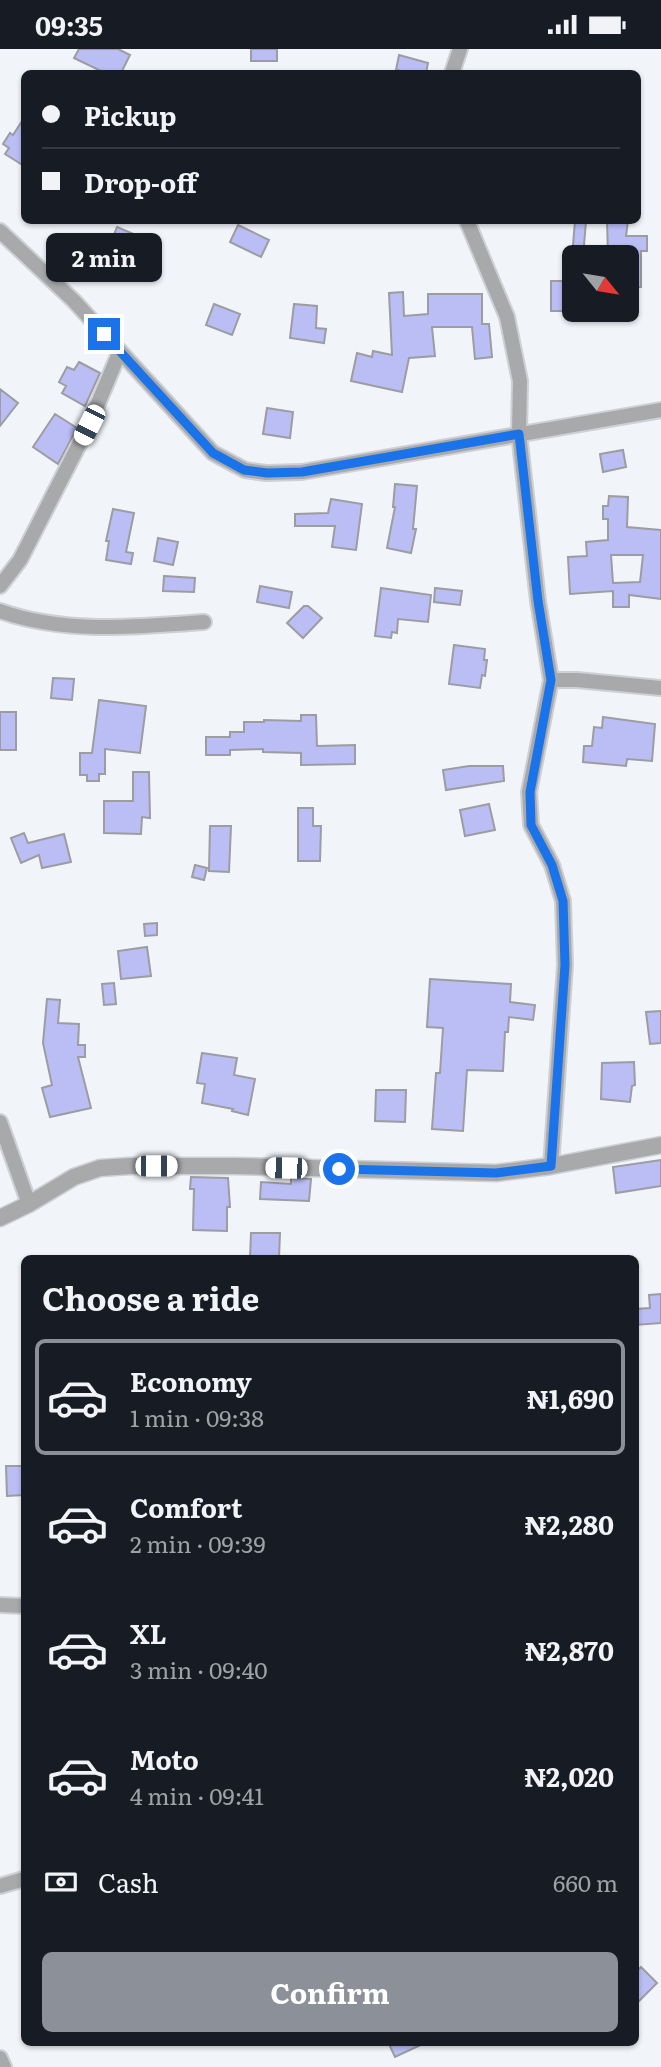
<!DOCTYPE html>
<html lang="en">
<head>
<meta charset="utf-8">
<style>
  :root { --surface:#171b24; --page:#242831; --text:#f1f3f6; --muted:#9ea1a6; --line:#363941; --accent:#8c9099 }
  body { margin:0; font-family:Literata,serif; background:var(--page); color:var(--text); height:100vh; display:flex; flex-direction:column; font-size:26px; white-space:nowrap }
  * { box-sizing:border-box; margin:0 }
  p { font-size:23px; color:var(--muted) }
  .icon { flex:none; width:38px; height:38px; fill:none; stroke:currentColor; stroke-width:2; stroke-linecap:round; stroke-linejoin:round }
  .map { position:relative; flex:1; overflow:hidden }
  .side { position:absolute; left:21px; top:1206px; width:618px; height:791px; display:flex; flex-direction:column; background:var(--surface); border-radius:10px; box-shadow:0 2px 5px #0004 }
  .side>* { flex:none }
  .guide { position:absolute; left:21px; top:21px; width:620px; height:154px; border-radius:10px; box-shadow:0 2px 5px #0004; display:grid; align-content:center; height:154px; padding:0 21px; background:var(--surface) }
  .needle { width:46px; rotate:120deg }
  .tools { position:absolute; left:562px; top:196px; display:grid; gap:14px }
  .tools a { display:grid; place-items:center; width:77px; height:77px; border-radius:10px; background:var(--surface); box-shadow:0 2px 5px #0004; font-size:35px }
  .end { position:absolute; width:32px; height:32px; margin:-16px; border:9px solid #1a73e8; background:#fff; box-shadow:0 0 0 4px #fff }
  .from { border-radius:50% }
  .bubble { position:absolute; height:49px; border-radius:10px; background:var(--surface); box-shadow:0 2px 5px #0004; font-size:23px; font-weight:700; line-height:49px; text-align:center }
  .car { position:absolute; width:21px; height:42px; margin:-21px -10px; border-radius:9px; box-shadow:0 0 5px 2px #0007; background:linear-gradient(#fff 24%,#345 0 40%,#fff 0 76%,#345 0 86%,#fff 0) }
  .guide b { display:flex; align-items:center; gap:24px; height:66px; font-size:26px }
  .guide b+b { border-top:2px solid var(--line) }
  .guide i { width:18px; height:18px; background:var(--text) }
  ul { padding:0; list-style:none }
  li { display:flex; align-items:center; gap:21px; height:116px; margin:0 14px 10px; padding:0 7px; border:4px solid transparent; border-radius:10px }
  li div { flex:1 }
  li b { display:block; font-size:26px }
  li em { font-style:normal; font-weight:700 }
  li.on { border-color:var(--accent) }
  li>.icon { width:63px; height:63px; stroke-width:1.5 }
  h2 { padding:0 21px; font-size:32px; line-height:84px }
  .pay { display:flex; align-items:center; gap:18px; height:77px; padding:0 21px; font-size:26px }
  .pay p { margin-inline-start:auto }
  .button { display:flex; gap:14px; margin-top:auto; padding:14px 21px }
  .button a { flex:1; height:80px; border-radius:10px; background:var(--accent); color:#fff; font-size:28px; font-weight:700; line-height:80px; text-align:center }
  .status { display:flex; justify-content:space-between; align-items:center; height:49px; padding:0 35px; background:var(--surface); direction:ltr }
  .status svg { height:19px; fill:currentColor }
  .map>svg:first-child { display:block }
  .building { fill:#bbbef5; stroke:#9c9ca1; stroke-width:2; fill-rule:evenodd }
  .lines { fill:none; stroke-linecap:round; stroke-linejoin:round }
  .minor-casing { stroke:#ced0d5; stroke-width:18 }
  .tertiary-casing { stroke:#ced0d5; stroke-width:19 }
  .minor { stroke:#a7a9ab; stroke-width:14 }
  .tertiary { stroke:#a7a9ab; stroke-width:16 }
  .route { stroke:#1a73e8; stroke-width:9 }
</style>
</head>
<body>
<div class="status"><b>09:35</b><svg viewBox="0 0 49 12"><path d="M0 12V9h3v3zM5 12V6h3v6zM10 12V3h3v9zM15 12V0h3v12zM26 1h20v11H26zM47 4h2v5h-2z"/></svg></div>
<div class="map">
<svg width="661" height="2018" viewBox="0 0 661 2018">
  <rect width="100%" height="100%" fill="#f1f4f9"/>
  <!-- building -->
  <path class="building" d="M79,0H118L130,6L121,24H105L74,9Z
    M251,0H277V12H251Z
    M399,6L428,14L426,24H412L396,21Z
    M24,69V117L5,105L9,99L3,95L10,84L13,86Z
    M575,172H586L583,208H572Z
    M607,172H628L626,187H647V202H641V238H626V208H608Z
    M238,176L269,191L261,208L230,193Z
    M117,178L157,195L148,215L109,198Z
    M551,232H567L566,262H551Z
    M403,243L404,267L428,265V245H482V275H489L492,308L475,310L472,278H432L435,307L409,309L402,343L351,332L357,304L372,308L373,302L392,306L389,244Z
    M214,255L240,265L232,286L206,276Z
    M294,255L317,257L316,279L326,280L324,294L290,289Z
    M79,313L100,324L85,357L62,344L66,337L59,333L67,318L74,321Z
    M0,340L18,354L0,377Z
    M267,359L293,363L290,389L263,385Z
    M55,365L77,379L58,415L33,398Z
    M623,401L626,418L603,423L600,405Z
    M395,435L417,437L413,480H416L411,504L387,499L395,458H393Z
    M609,447L628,448L627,478L661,481V550L629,546V558H613V542L570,545L568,508L587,507L586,493L608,491V470H603V457H608ZM611,506H643L640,533L613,534Z
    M331,450L362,455L356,501L332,498L335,477H295V465L328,464Z
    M113,460L134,464L126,503L133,504L131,515L106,511L109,492H106Z
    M158,489L178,493L173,516L154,512Z
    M164,527L195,529L194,543L163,542Z
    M260,537L292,543L289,559L257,553Z
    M381,539L431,546L428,573L398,570L397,584L392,583L391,589L375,587Z
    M435,539L462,542L460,556L434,553Z
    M304,557H308L322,569L303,589L287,574Z
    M454,596L485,600L484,611H487L485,627L482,626L480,639L449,635Z
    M53,629L74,630L72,651L51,649Z
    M99,651L146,657L140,704L105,700V725H99V732H87V726H80V704H92Z
    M0,663H16V701H0Z
    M301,666H316L317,697L355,696V715L301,716V704L263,703V700L230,701V706H206V688H230V683H244V673H264V671L301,672Z
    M603,668L655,675L652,712L627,710L626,717L583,713L584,697H592L594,678L602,679Z
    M469,717H503L504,732L446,741L443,721Z
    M133,723H149L150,769L142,768L141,785L104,784V752H133Z
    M489,755L495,781L465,787L460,761Z
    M298,759H313V777H321L320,812H298Z
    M210,777H231L229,823L209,822Z
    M24,784L28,794L64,785L71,813L42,819L39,806L21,814L11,789Z
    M195,816L207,819L204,831L192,828Z
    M157,874V886L145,887L144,875Z
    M147,898L151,927L121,930L118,902Z
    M430,930L511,935L510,953L535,956L533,971L509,968L508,983H505L503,1022L467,1021L463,1082L432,1080L436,1024H440L443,979L427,978Z
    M114,934L116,955L104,956L102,935Z
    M47,950L60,951L58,974L79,975L78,996H85V1008H78L91,1059L50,1068L42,1039L52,1036L43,994Z
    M661,962V994L650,995L646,963Z
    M202,1004L237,1009L234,1026L255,1030L248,1066L232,1062L233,1060L202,1054L205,1035L197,1034Z
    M634,1013L635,1036L632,1037L630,1053L601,1050L602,1014Z
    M376,1041H406L405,1073L375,1072Z
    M661,1111V1137L616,1144L613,1118Z
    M191,1128L228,1129L230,1158H227V1182L193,1181L194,1140H190Z
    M291,1129L311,1130L309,1152L260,1150L261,1133L291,1135Z
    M251,1184H280L279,1209H250Z
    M661,1245V1274L635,1276V1260L650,1259L649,1246Z
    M6,1417H24V1446L7,1447Z
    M641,1918L657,1934L635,1956V1924Z
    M388,1993H427L395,2008Z"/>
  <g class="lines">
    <defs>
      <path id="minor" d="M452,24L460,0
        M467,172L507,268L520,332L519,385L538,552L551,631L529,743L531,776L552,816L563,852L565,916L551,1117
        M0,182L74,252L213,404L245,421L266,424L302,423L661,361
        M0,537L20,511L89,376L120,302
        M0,562C65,585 137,578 204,573
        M551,631H577L661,639
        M0,1073L29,1155
        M0,1556L24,1557
        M0,1837L24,1830
        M0,2009L4,2018"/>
      <path id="tertiary" d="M0,1169L29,1155L74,1128L100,1119L130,1117H234L496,1124L551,1117L661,1096"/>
    </defs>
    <!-- minor casing -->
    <use href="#minor" class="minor-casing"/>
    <!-- tertiary casing -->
    <use href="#tertiary" class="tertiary-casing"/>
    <!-- minor -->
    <use href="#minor" class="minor"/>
    <!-- tertiary -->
    <use href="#tertiary" class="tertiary"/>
  </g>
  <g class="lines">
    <!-- route -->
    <path class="route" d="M104,285L213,404L244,421L267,424L302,423L519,385L538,552L551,631L530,743L531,776L552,816L563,852L565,916L551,1117L496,1124L339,1120"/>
  </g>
</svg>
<div class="tools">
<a><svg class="needle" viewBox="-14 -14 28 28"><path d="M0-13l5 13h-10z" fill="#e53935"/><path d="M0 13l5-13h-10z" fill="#9ea1a6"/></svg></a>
</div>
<i class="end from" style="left:339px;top:1120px"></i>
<i class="end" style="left:104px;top:285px"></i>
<div class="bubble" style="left:46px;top:184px;width:116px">2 min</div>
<i class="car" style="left:89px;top:376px;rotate:207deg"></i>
<i class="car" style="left:156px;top:1117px;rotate:90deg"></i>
<i class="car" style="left:286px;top:1119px;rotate:271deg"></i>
<div class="guide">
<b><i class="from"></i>Pickup</b>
<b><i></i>Drop-off</b>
</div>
<section class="side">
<h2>Choose a ride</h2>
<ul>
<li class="on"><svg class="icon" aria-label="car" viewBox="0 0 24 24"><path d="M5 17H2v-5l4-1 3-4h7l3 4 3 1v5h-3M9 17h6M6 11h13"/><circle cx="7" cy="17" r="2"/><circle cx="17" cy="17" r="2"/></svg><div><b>Economy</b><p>1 min · 09:38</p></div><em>₦1,690</em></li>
<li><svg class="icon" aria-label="car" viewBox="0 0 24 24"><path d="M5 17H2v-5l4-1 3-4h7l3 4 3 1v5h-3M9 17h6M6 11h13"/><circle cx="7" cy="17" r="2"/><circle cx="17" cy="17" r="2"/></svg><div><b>Comfort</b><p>2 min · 09:39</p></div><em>₦2,280</em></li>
<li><svg class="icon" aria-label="car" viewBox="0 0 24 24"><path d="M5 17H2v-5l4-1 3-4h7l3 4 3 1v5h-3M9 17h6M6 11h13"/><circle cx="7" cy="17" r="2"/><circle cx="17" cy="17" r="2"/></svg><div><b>XL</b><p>3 min · 09:40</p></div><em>₦2,870</em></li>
<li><svg class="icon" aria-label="car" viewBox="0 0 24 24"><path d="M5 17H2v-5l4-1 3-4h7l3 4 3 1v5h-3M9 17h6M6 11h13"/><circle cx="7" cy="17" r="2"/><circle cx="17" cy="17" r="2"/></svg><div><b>Moto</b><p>4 min · 09:41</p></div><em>₦2,020</em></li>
</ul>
<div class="pay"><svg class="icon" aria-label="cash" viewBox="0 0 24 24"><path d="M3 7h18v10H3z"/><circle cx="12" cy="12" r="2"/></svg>Cash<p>660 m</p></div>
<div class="button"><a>Confirm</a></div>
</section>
</div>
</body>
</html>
